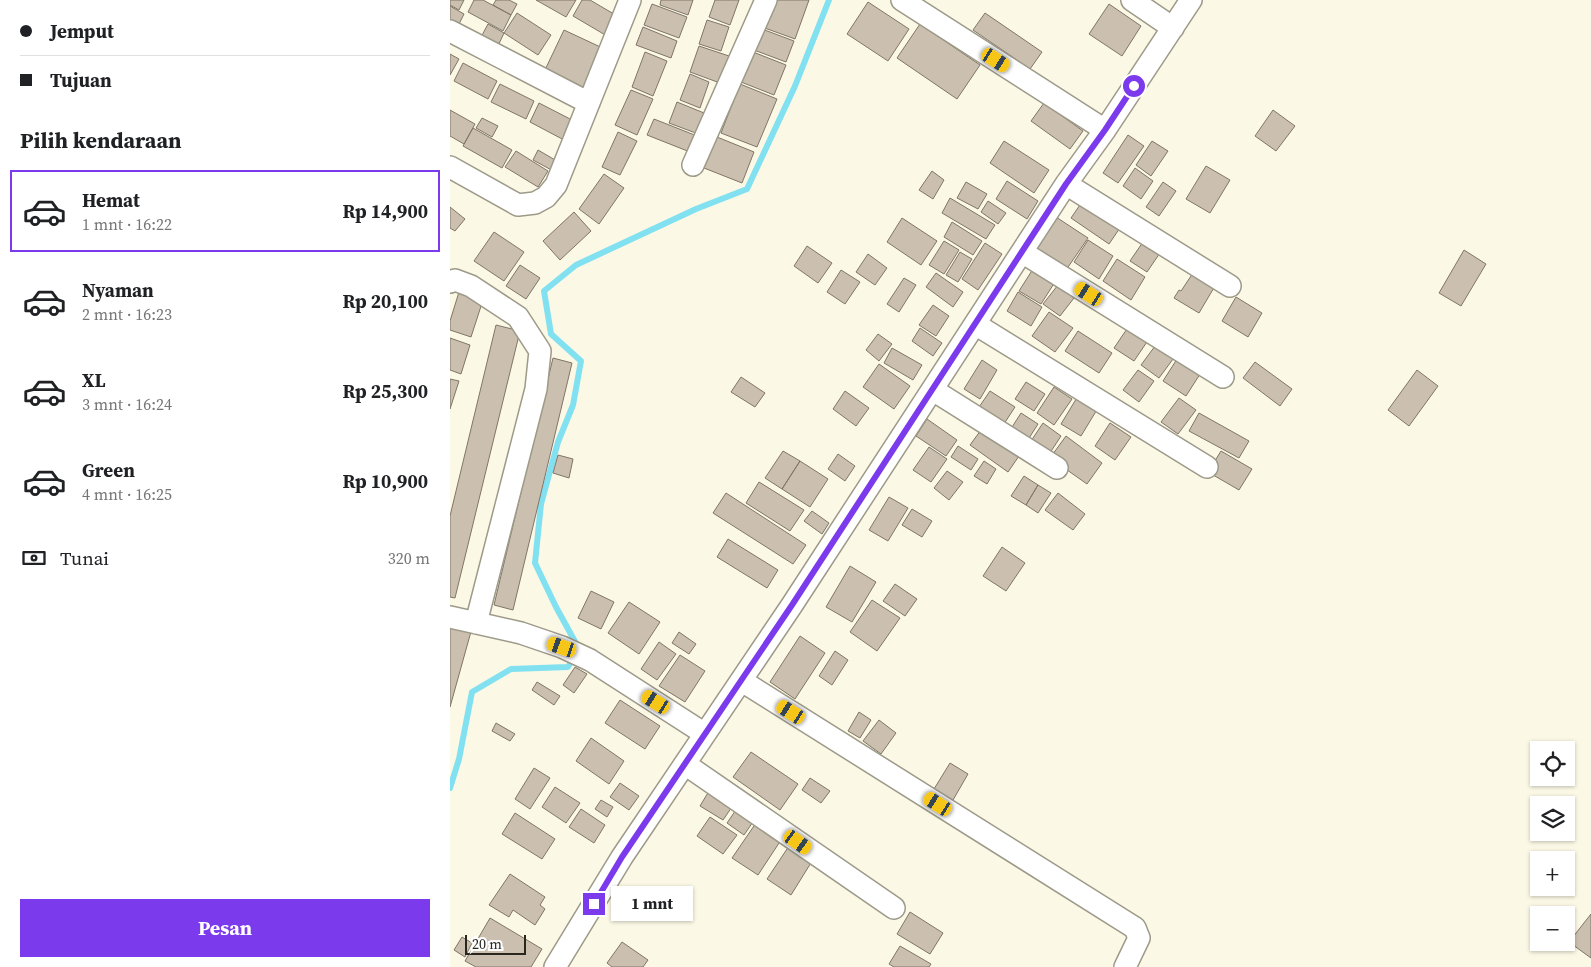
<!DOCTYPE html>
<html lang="id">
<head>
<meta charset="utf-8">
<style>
  :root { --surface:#fff; --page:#f2f2f2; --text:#202124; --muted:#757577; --line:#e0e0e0; --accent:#7c3aed }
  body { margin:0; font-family:"Source Serif 4",serif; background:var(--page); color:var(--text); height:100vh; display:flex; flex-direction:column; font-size:19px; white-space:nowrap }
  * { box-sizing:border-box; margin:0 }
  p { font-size:16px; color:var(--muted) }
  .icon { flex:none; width:28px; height:28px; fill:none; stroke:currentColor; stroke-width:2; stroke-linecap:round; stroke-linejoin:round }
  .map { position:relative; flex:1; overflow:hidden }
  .drawer { display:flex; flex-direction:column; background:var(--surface); width:450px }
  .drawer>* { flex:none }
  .guide { display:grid; align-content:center; height:110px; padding:0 20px; background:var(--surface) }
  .tools { position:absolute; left:1080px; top:741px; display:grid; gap:10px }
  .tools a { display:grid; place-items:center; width:45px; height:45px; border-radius:0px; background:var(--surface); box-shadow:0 1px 4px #0004; font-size:25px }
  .scale { position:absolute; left:15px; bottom:12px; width:61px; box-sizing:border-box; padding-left:5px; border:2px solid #27261f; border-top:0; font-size:14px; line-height:18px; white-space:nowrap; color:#27261f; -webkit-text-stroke:4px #fff; paint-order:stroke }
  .end { position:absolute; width:22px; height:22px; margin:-11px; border:6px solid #7c3aed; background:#fff; box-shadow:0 0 0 2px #fff }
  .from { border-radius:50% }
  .bubble { position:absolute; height:35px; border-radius:0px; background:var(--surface); box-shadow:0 1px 4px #0004; font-size:16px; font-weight:700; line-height:35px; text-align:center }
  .car { position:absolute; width:15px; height:30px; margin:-15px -8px; border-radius:6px; box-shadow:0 0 4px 1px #0007; background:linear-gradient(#f5c518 24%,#345 0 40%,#f5c518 0 76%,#345 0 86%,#f5c518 0) }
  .guide b { display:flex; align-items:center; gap:18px; height:48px; font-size:19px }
  .guide b+b { border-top:1px solid var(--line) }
  .guide i { width:12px; height:12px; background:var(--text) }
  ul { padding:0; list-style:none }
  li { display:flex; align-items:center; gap:15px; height:82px; margin:0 10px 8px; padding:0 10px; border:2px solid transparent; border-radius:0px }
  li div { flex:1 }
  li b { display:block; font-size:19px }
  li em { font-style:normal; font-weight:700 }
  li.current { border-color:var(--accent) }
  li>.icon { width:45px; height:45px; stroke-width:1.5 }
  h2 { padding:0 20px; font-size:22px; line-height:60px }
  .pay { display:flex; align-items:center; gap:12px; height:55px; padding:0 20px; font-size:19px }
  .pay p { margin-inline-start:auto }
  .action { display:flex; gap:10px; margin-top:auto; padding:10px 20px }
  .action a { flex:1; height:58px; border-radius:0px; background:var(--accent); color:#fff; font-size:20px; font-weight:700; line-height:58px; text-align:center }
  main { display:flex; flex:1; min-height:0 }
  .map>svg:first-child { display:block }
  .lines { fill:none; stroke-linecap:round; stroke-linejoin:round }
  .stream { stroke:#81e1f0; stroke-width:6 }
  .building { fill:#cbbfb0; stroke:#807567 }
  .minor-casing { stroke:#9d9a89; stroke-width:24 }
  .minor { stroke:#fff; stroke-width:21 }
  .route { stroke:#7c3aed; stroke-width:6 }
</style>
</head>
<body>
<main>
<section class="drawer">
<div class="guide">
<b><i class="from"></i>Jemput</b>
<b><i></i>Tujuan</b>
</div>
<h2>Pilih kendaraan</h2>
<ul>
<li class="current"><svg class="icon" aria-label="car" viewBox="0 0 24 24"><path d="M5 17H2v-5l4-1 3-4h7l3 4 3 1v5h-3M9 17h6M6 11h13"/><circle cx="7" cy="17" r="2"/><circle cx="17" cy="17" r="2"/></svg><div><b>Hemat</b><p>1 mnt · 16:22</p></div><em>Rp 14,900</em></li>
<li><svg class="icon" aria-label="car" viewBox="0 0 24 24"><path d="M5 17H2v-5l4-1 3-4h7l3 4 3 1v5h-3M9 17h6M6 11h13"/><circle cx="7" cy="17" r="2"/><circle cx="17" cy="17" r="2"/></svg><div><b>Nyaman</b><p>2 mnt · 16:23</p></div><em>Rp 20,100</em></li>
<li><svg class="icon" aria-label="car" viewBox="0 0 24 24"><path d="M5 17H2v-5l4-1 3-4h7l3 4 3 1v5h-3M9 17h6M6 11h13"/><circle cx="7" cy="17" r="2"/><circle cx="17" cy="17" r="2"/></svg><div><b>XL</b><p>3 mnt · 16:24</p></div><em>Rp 25,300</em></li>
<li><svg class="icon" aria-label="car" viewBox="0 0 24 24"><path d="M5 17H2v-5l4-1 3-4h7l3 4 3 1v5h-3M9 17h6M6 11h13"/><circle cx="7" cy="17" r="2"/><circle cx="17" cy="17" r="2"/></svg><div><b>Green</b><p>4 mnt · 16:25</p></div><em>Rp 10,900</em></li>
</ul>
<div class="pay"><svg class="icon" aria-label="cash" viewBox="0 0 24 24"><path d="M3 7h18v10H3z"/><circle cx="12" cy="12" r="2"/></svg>Tunai<p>320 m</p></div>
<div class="action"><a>Pesan</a></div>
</section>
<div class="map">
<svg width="1141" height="967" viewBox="0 0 1141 967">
  <rect width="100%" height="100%" fill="#fbf8e6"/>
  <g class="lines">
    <!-- stream -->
    <path class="stream" d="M128,647L106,607L85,563L91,504L108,442L123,405L131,361L101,334L94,291L126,265L246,209L297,189L345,86L379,0
      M0,788L9,759L22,692L61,669L118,667L125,656"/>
  </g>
  <!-- building -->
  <path class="building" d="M0,0H14L9,10L0,5Z
    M24,0H33L61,15L53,31L18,12Z
    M46,0H59L67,4L61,15L43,5Z
    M86,0H126L116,17Z
    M132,0H140L169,17L157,36L123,16Z
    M211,0H243L238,15L210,5Z
    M265,0H289L280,25L259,17Z
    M322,0H359L345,39L312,27Z
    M418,2L459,29L438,61L397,34Z
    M202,4L237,17L229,38L194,25Z
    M659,4L691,26L672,56L639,34Z
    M0,6L14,14L8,26L0,22Z
    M67,13L101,35L88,55L54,33Z
    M535,13L592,52L580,69L523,30Z
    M257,20L279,27L271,51L249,44Z
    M38,24L54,33L47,48L30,39Z
    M470,24L530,65L507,99L447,58Z
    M193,27L227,41L221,58L186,45Z
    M312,29L344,41L336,62L304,50Z
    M114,30L159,51L139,94L94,72Z
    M249,46L279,56L270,83L240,72Z
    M195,52L217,61L203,96L182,87Z
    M303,52L336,65L324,95L291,82Z
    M0,54L9,59L0,75Z
    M13,63L47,81L38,99L4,81Z
    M240,74L259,82L250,108L230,100Z
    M50,84L84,101L76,119L41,102Z
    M290,84L327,99L307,147L271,133Z
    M181,90L203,99L187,135L165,125Z
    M227,102L259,115L251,135L219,123Z
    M89,103L124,121L114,140L80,122Z
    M594,103L633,131L620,149L581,121Z
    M0,110L25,124L14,144L0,136Z
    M823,110L845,126L826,151L805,136Z
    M32,118L48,126L42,137L26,128Z
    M204,119L247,136L240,152L197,135Z
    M23,128L62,150L52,168L13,146Z
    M168,132L187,141L170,175L152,167Z
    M678,135L694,146L668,183L653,173Z
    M267,137L304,152L292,183L254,168Z
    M554,141L599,170L584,193L540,163Z
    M702,141L718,151L701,176L686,165Z
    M88,150L112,164L107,173L83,160Z
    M66,151L98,171L88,187L55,167Z
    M756,166L780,180L760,213L736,199Z
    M685,168L703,181L691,199L673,186Z
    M482,171L494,180L483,199L469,190Z
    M154,174L174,188L149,224L129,209Z
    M557,181L588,201L577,219L546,199Z
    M516,182L537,194L528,209L507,198Z
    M713,182L726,191L709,216L696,207Z
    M636,196L674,222L659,244L621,218Z
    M500,198L545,225L536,239L492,213Z
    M538,201L556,213L548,224L531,212Z
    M0,207L15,219L5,231L0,228Z
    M124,212L141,231L110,260L93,241Z
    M606,217L638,238L616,270L585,249Z
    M452,218L487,241L471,265L437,242Z
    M502,222L532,241L523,255L494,237Z
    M44,232L74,252L54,281L24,261Z
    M695,239L712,250L697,272L680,261Z
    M638,240L663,256L649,279L624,262Z
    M494,241L509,250L494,274L479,265Z
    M535,243L552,254L528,290L512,279Z
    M357,246L382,263L368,283L344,266Z
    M1014,250L1036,264L1011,306L989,293Z
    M510,252L522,259L508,282L496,275Z
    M418,254L437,268L425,285L406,272Z
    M667,259L695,277L681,300L653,281Z
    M70,265L90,278L76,299L56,286Z
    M583,269L605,282L591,304L569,291Z
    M391,270L410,282L395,304L377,292Z
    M486,273L513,292L503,307L476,287Z
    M743,273L765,286L749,313L724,298L729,290L731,291Z
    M454,278L466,285L449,312L437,304Z
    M608,285L624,298L610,316L593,304Z
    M9,292L33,300L21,337L0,330V321Z
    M568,292L592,307L581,326L557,311Z
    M786,297L812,313L798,337L772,321Z
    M483,305L499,316L486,336L469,325Z
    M599,312L623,328L605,352L582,336Z
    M681,323L701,336L684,361L664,348Z
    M46,325L70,331L5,598L0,597V516Z
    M470,328L492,343L483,356L462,341Z
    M628,331L662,353L649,373L615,351Z
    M428,334L442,344L429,361L416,350Z
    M0,338L20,345L11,374L0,370Z
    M708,342L726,355L709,378L691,365Z
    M442,348L472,365L463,380L434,363Z
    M729,356L752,371L736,396L713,381Z
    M103,358L122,363L63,610L44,605Z
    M532,360L547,370L530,399L514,389Z
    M805,362L842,389L830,406L793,378Z
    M429,364L460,386L444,409L413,387Z
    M688,370L704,381L689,402L673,390Z
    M967,370L988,386L959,426L938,410Z
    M291,377L315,393L305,407L281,392Z
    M0,379L9,381L0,409Z
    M576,382L595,394L584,411L565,399Z
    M604,387L622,399L604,425L587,413Z
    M395,391L419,408L406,426L383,409Z
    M540,391L565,407L552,427L527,410Z
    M628,396L648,408L631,436L611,424Z
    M729,398L746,410L728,434L711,422Z
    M571,413L588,424L574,446L557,435Z
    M749,413L799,441L789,458L739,431Z
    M477,419L507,440L496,456L466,436Z
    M593,423L611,436L596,459L577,447Z
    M660,423L681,437L665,460L645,446Z
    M531,430L569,456L558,472L520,445Z
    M616,436L652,463L637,484L600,458Z
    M508,446L528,459L521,470L501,457Z
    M479,447L497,459L481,482L463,470Z
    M333,451L350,461L332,489L315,478Z
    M771,451L802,469L789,490L758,472Z
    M388,454L405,466L395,481L378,469Z
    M108,455L123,459L119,478L103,473Z
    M350,461L378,479L360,507L332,489Z
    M534,461L546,469L537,484L524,476Z
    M497,471L513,482L499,500L484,488Z
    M574,476L588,485L576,505L561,496Z
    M309,482L354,510L340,531L296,503Z
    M588,485L601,493L588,513L576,505Z
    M276,493L356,545L343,564L263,513Z
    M608,493L635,514L623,530L595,510Z
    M439,497L458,508L438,541L419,530Z
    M462,509L482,521L472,537L452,525Z
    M362,511L379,523L372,534L354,521Z
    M278,539L328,570L317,588L267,557Z
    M552,547L575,563L556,591L533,576Z
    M400,566L426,582L402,622L376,607Z
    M445,584L467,599L455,616L433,601Z
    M141,591L164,602L151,629L128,618Z
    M422,600L450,618L427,651L400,632Z
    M179,602L210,622L189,654L158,633Z
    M0,622L22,628L0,707Z
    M229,632L246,644L239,654L222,643Z
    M350,636L375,653L345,699L320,682Z
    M209,642L226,654L207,680L191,669Z
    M385,651L398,660L382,685L369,676Z
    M230,655L255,671L235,702L209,686Z
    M125,667L137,674L124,693L113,685Z
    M87,682L110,696L104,705L82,690Z
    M170,700L210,726L195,749L155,723Z
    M409,712L421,720L410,738L398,731Z
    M429,720L446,733L431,754L413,741Z
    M46,723L65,734L60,741L42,731Z
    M141,738L174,761L159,784L126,761Z
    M301,752L348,784L330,810L283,777Z
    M500,763L518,774L503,800L484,789Z
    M84,768L100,778L80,809L65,799Z
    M360,778L380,791L371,803L352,790Z
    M170,783L189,796L179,810L160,797Z
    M262,786L286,801L273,820L250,806Z
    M105,787L130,803L116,823L92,807Z
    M151,800L163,807L157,817L145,809Z
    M290,804L307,816L294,835L277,823Z
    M131,809L155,825L144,843L119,827Z
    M65,813L105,839L92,859L52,834Z
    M260,817L287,835L273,854L247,836Z
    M306,823L331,840L308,875L282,858Z
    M341,843L364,858L341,895L317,879Z
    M60,874L95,897L90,905L95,909L85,925L63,910L59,917L39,905Z
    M460,912L493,933L480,954L447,934Z
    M1141,914V958L1119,942Z
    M40,918L92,949L81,967H26L15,961Z
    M12,937L22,943L15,957L4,950Z
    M172,942L198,960L193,967H162L157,963Z
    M450,946L481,964L479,967H444L439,964Z"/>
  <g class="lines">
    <defs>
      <path id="minor" d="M452,0L655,130
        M682,0L723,28
        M0,31L139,103
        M243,165L316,0
        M0,167L68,205L85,203L96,197L106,185L180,0
        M616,184L780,286
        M572,252L773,377
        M0,282L5,280L21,286L68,317L90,351L86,389L26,623
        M525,324L757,467
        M483,390L607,468
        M0,617L71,633L112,647L140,660L255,734
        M292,681L685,928L689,938L675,967
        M235,764L444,908
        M105,967L172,857L342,605L616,184L655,130L741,0"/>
    </defs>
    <!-- minor casing -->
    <use href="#minor" class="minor-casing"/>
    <!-- minor -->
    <use href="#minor" class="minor"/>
  </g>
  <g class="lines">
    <!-- route -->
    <path class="route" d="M144,904L172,857L342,605L616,184L655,130L684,86"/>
  </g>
</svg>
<div class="tools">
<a><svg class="icon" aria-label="locate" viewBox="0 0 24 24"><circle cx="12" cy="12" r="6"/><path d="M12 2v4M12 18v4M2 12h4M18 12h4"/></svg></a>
<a><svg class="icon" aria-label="layers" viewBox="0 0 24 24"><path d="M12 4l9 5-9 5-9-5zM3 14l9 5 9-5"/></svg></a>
<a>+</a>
<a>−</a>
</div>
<div class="scale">20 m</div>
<i class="end from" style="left:684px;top:86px"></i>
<i class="end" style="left:144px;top:904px"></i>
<div class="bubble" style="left:161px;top:886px;width:82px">1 mnt</div>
<i class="car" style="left:546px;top:60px;rotate:123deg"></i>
<i class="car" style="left:639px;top:294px;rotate:302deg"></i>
<i class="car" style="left:112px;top:647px;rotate:289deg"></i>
<i class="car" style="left:206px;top:702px;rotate:302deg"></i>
<i class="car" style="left:341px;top:712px;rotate:302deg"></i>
<i class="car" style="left:488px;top:804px;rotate:302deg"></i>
<i class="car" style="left:348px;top:842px;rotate:125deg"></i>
</div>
</main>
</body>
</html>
